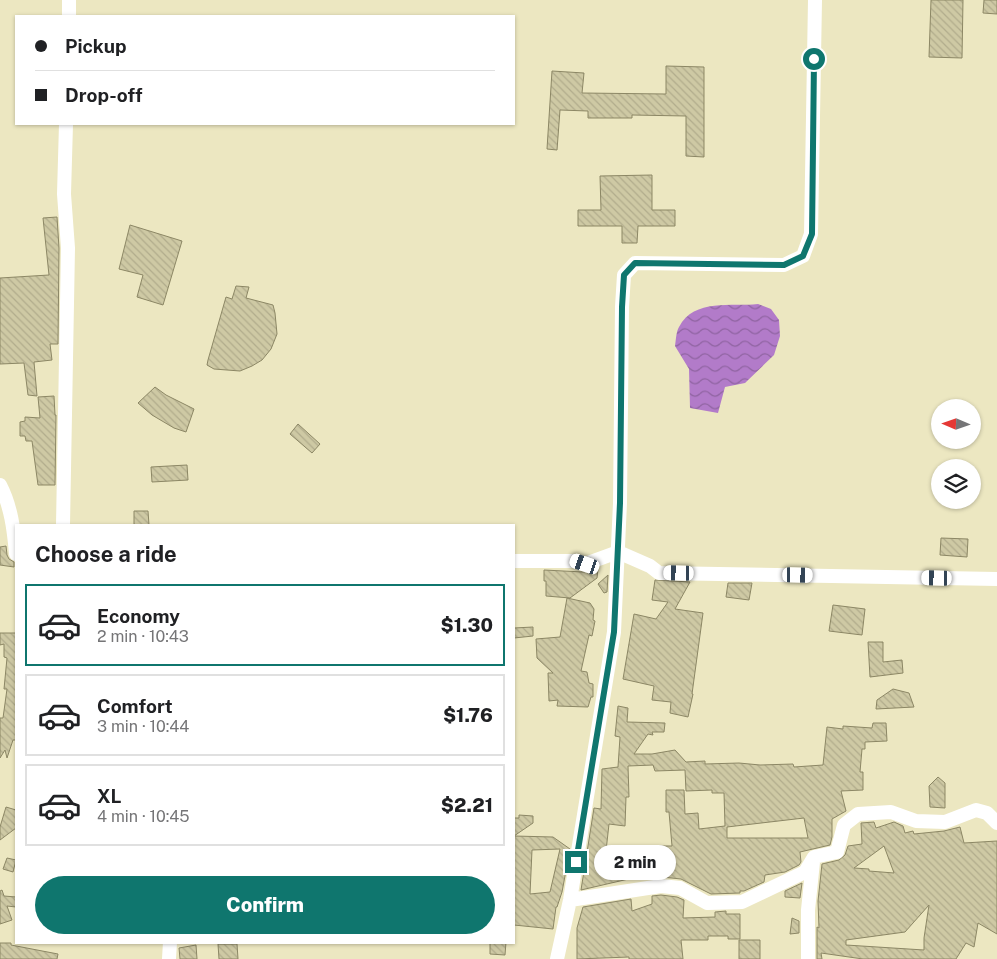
<!DOCTYPE html>
<html lang="en">
<head>
<meta charset="utf-8">
<style>
  :root { --surface:#fff; --page:#f6f6f6; --text:#202124; --muted:#757577; --line:#e0e0e0; --accent:#0f766e }
  body { margin:0; font-family:"Public Sans",sans-serif; background:var(--page); color:var(--text); height:100vh; display:flex; flex-direction:column; font-size:19px; white-space:nowrap }
  * { box-sizing:border-box; margin:0 }
  p { font-size:16px; color:var(--muted) }
  .icon { flex:none; width:28px; height:28px; fill:none; stroke:currentColor; stroke-width:2; stroke-linecap:round; stroke-linejoin:round }
  .map { position:relative; flex:1; overflow:hidden }
  .panel { position:absolute; left:15px; top:524px; width:500px; height:420px; display:flex; flex-direction:column; background:var(--surface); border-radius:0px; box-shadow:0 1px 4px #0004 }
  .panel>* { flex:none }
  .hud { position:absolute; left:15px; top:15px; width:500px; height:110px; border-radius:0px; box-shadow:0 1px 4px #0004; display:grid; align-content:center; height:110px; padding:0 20px; background:var(--surface) }
  .needle { width:32px; rotate:272deg }
  .controls { position:absolute; left:931px; top:399px; display:grid; gap:10px }
  .controls a { display:grid; place-items:center; width:50px; height:50px; border-radius:50%; background:var(--surface); box-shadow:0 1px 4px #0004; font-size:25px }
  .end { position:absolute; width:22px; height:22px; margin:-11px; border:6px solid #0f766e; background:#fff; box-shadow:0 0 0 2px #fff }
  .from { border-radius:50% }
  .bubble { position:absolute; height:35px; border-radius:18px; background:var(--surface); box-shadow:0 1px 4px #0004; font-size:16px; font-weight:800; line-height:35px; text-align:center }
  .car { position:absolute; width:15px; height:30px; margin:-15px -8px; border-radius:6px; box-shadow:0 0 4px 1px #0007; background:linear-gradient(#fff 24%,#345 0 40%,#fff 0 76%,#345 0 86%,#fff 0) }
  .hud b { display:flex; align-items:center; gap:18px; height:48px; font-size:19px }
  .hud b+b { border-top:1px solid var(--line) }
  .hud i { width:12px; height:12px; background:var(--text) }
  ul { padding:0; list-style:none }
  li { display:flex; align-items:center; gap:15px; height:82px; margin:0 10px 8px; padding:0 10px; border:2px solid var(--line); border-radius:0px }
  li div { flex:1 }
  li b { display:block; font-size:19px }
  li em { font-style:normal; font-weight:800 }
  li.selected { border-color:var(--accent) }
  li>.icon { width:45px; height:45px; stroke-width:1.5 }
  h2 { padding:0 20px; font-size:22px; line-height:60px }
  .cta { display:flex; gap:10px; margin-top:auto; padding:10px 20px }
  .cta a { flex:1; height:58px; border-radius:30px; background:var(--accent); color:#fff; font-size:20px; font-weight:800; line-height:58px; text-align:center }
  .map>svg:first-child { display:block }
  .water { fill:url(#water-waves) }
  .building { fill:url(#building-back-hatch); stroke:#8c8765; fill-rule:evenodd }
  .lines { fill:none; stroke-linecap:round; stroke-linejoin:round }
  .minor { stroke:#fff; stroke-width:14 }
  .route { stroke:#0f766e; stroke-width:6 }
</style>
</head>
<body>
<div class="map">
<svg width="997" height="959" viewBox="0 0 997 959">
  <defs>
    <pattern id="water-waves" width="16" height="10" patternUnits="userSpaceOnUse" patternTransform="scale(1.25)"><rect width="16" height="10" fill="#b27bc9"/><path d="M0 5q4-4 8 0t8 0" fill="none" stroke="#9064a2"/></pattern>
    <pattern id="building-back-hatch" width="6" height="6" patternUnits="userSpaceOnUse" patternTransform="scale(1.25)"><rect width="6" height="6" fill="#cec9a4"/><path d="M-1 5l2 2M0 0l6 6M5-1l2 2" fill="none" stroke="#b1ac8c"/></pattern>
  </defs>
  <rect width="100%" height="100%" fill="#ece7c1"/>
  <!-- water -->
  <path class="water" d="M758,304L771,309L779,320L780,336L774,355L745,383L725,387L718,413L690,408L689,369L675,346C676,340 676,332 679,327C694,298 732,307 758,304Z"/>
  <!-- building -->
  <path class="building" d="M931,0H963L962,58L929,57Z
    M984,0H997V14L983,13Z
    M666,66L704,67V157L686,156V116L632,115V118H588V111L560,110L557,150L547,149L552,71L584,73L582,93L666,94Z
    M652,175V210H675V226H638L637,243H622V226H578V210H601L600,176Z
    M57,217L59,248L58,344H50L52,360L34,362L37,396L28,395L24,363L0,364V278L49,275L43,218Z
    M130,225L182,241L163,305L137,297L143,275L119,269Z
    M236,286L249,287L246,298L273,305L275,313L277,334L271,349L262,360L252,366L240,371L214,369L207,365L208,360L226,297L232,299Z
    M155,387L166,395L194,409L186,432L174,428L152,415L138,403Z
    M54,396L55,415H56L55,485H38L32,441H26L25,436H20V422L25,421V417L40,418L38,397Z
    M298,424L320,444L312,453L290,434Z
    M187,465L188,480L152,482L151,467Z
    M134,511H148L149,525H134Z
    M941,538L968,539L967,557L940,555Z
    M6,546L7,555L9,559L14,562V567L0,565V547Z
    M598,569L597,578L570,598L546,596V581H544V570L583,572Z
    M608,575L607,592L604,593L598,584Z
    M655,580L690,582L675,609L703,613L692,694H693L688,717L670,713L671,702L652,700L654,686L623,679L634,614L656,619L668,602L652,600Z
    M728,583H752L749,600L726,597Z
    M567,598L590,603L594,609L593,620L595,621L592,636L589,635L581,671L587,672L589,683L593,684V697H591L588,707L557,706L558,700L549,701L548,673H553L537,658L536,639L560,637Z
    M833,605L865,609L862,635L829,631Z
    M533,627V636L514,638V628Z
    M0,633H16V740H13L7,758L5,750L0,758V718H3L7,689H4L7,658L4,657V644L0,645Z
    M868,642H883V662L902,660L903,673L870,677Z
    M893,689L909,693L914,707L876,709L877,700Z
    M618,706L628,708L627,722L665,723L664,732H652L653,735L648,734L634,754H652L675,750L686,762L705,761V764L739,763L760,765L793,764L794,767L823,765L827,727L843,729V726L872,728L873,723H886L887,741L865,742V749H862L860,772H863V790L841,791L846,811L832,819V837L830,845L800,852L801,862L799,865L785,872L765,875L764,882L744,891H740V893L711,894L681,879L662,877L651,879L650,874L581,890L594,808L601,809L602,769L618,767L620,737L615,736ZM653,765L655,771L685,770L686,791L712,790V793H724L725,826L699,829L698,813L685,814L684,790H666V812H669L672,846H648V856L608,865L606,851L609,824L625,826L626,797H629L628,766ZM804,818L808,838H727V827Z
    M938,777L945,783V808L930,807L929,786Z
    M6,807L16,810V828L0,840V827Z
    M519,815L533,816V823L514,836V818H519Z
    M874,822L876,828L894,822L903,826L905,833L913,831L914,834L944,831L960,827L964,843L997,841V934L978,923L974,947L966,943L956,959H863L821,953L822,959H817V927L819,928L818,901L822,864L839,860L845,855L848,846L862,844L861,823ZM884,846L894,873L869,871V869L854,868ZM929,905L924,938V950L846,945V940L905,932Z
    M514,836L553,837L570,849L562,892L557,907H556L553,929L514,925ZM560,849L550,892L530,894L532,850Z
    M7,858L16,860L13,872L3,869Z
    M802,883L800,898L785,897V891Z
    M2,890L4,896L16,897V907L7,906L12,920L0,924V891Z
    M661,895L677,897L684,900L683,918L715,917V912L726,911V914H740V939H728V936H708V940H681L683,959H629V957L577,959V928L583,907L631,899L632,911L652,904V896Z
    M792,918L799,921V933L790,934Z
    M739,940H760V959H739Z
    M490,942H506L505,955L490,954Z
    M0,943H11V945L58,954L57,959H0Z
    M218,944H237L238,959H219Z
    M196,945L197,959H180L179,948Z"/>
  <g class="lines">
    <!-- minor -->
    <path class="minor" d="M69,16V0
      M0,485C11,506 14,530 16,554
      M63,525L68,248L64,194L66,124
      M514,561H575L585,564L618,552L650,566L659,573L997,579
      M570,900L661,886L680,888L707,903L742,902L805,872L814,857L837,852L844,825L858,814L891,812L916,821L945,822L976,810L987,813L997,823
      M169,959L170,942
      M557,959L570,900L614,632L620,503L622,307L624,275L635,263L784,265L803,256L811,234L815,0
      M808,959V910L813,862"/>
  </g>
  <g class="lines">
    <!-- route -->
    <path class="route" d="M576,862L614,632L620,503L622,307L624,275L635,263L784,265L803,256L812,234L814,59"/>
  </g>
</svg>
<div class="controls">
<a><svg class="needle" viewBox="-14 -14 28 28"><path d="M0-13l5 13h-10z" fill="#e53935"/><path d="M0 13l5-13h-10z" fill="#757577"/></svg></a>
<a><svg class="icon" aria-label="layers" viewBox="0 0 24 24"><path d="M12 4l9 5-9 5-9-5zM3 14l9 5 9-5"/></svg></a>
</div>
<i class="end from" style="left:814px;top:59px"></i>
<i class="end" style="left:576px;top:862px"></i>
<div class="bubble" style="left:594px;top:845px;width:82px">2 min</div>
<i class="car" style="left:585px;top:564px;rotate:289deg"></i>
<i class="car" style="left:679px;top:573px;rotate:271deg"></i>
<i class="car" style="left:798px;top:575px;rotate:91deg"></i>
<i class="car" style="left:937px;top:578px;rotate:271deg"></i>
<div class="hud">
<b><i class="from"></i>Pickup</b>
<b><i></i>Drop-off</b>
</div>
<section class="panel">
<h2>Choose a ride</h2>
<ul>
<li class="selected"><svg class="icon" aria-label="car" viewBox="0 0 24 24"><path d="M5 17H2v-5l4-1 3-4h7l3 4 3 1v5h-3M9 17h6M6 11h13"/><circle cx="7" cy="17" r="2"/><circle cx="17" cy="17" r="2"/></svg><div><b>Economy</b><p>2 min · 10:43</p></div><em>$1.30</em></li>
<li><svg class="icon" aria-label="car" viewBox="0 0 24 24"><path d="M5 17H2v-5l4-1 3-4h7l3 4 3 1v5h-3M9 17h6M6 11h13"/><circle cx="7" cy="17" r="2"/><circle cx="17" cy="17" r="2"/></svg><div><b>Comfort</b><p>3 min · 10:44</p></div><em>$1.76</em></li>
<li><svg class="icon" aria-label="car" viewBox="0 0 24 24"><path d="M5 17H2v-5l4-1 3-4h7l3 4 3 1v5h-3M9 17h6M6 11h13"/><circle cx="7" cy="17" r="2"/><circle cx="17" cy="17" r="2"/></svg><div><b>XL</b><p>4 min · 10:45</p></div><em>$2.21</em></li>
</ul>
<div class="cta"><a>Confirm</a></div>
</section>
</div>
</body>
</html>
